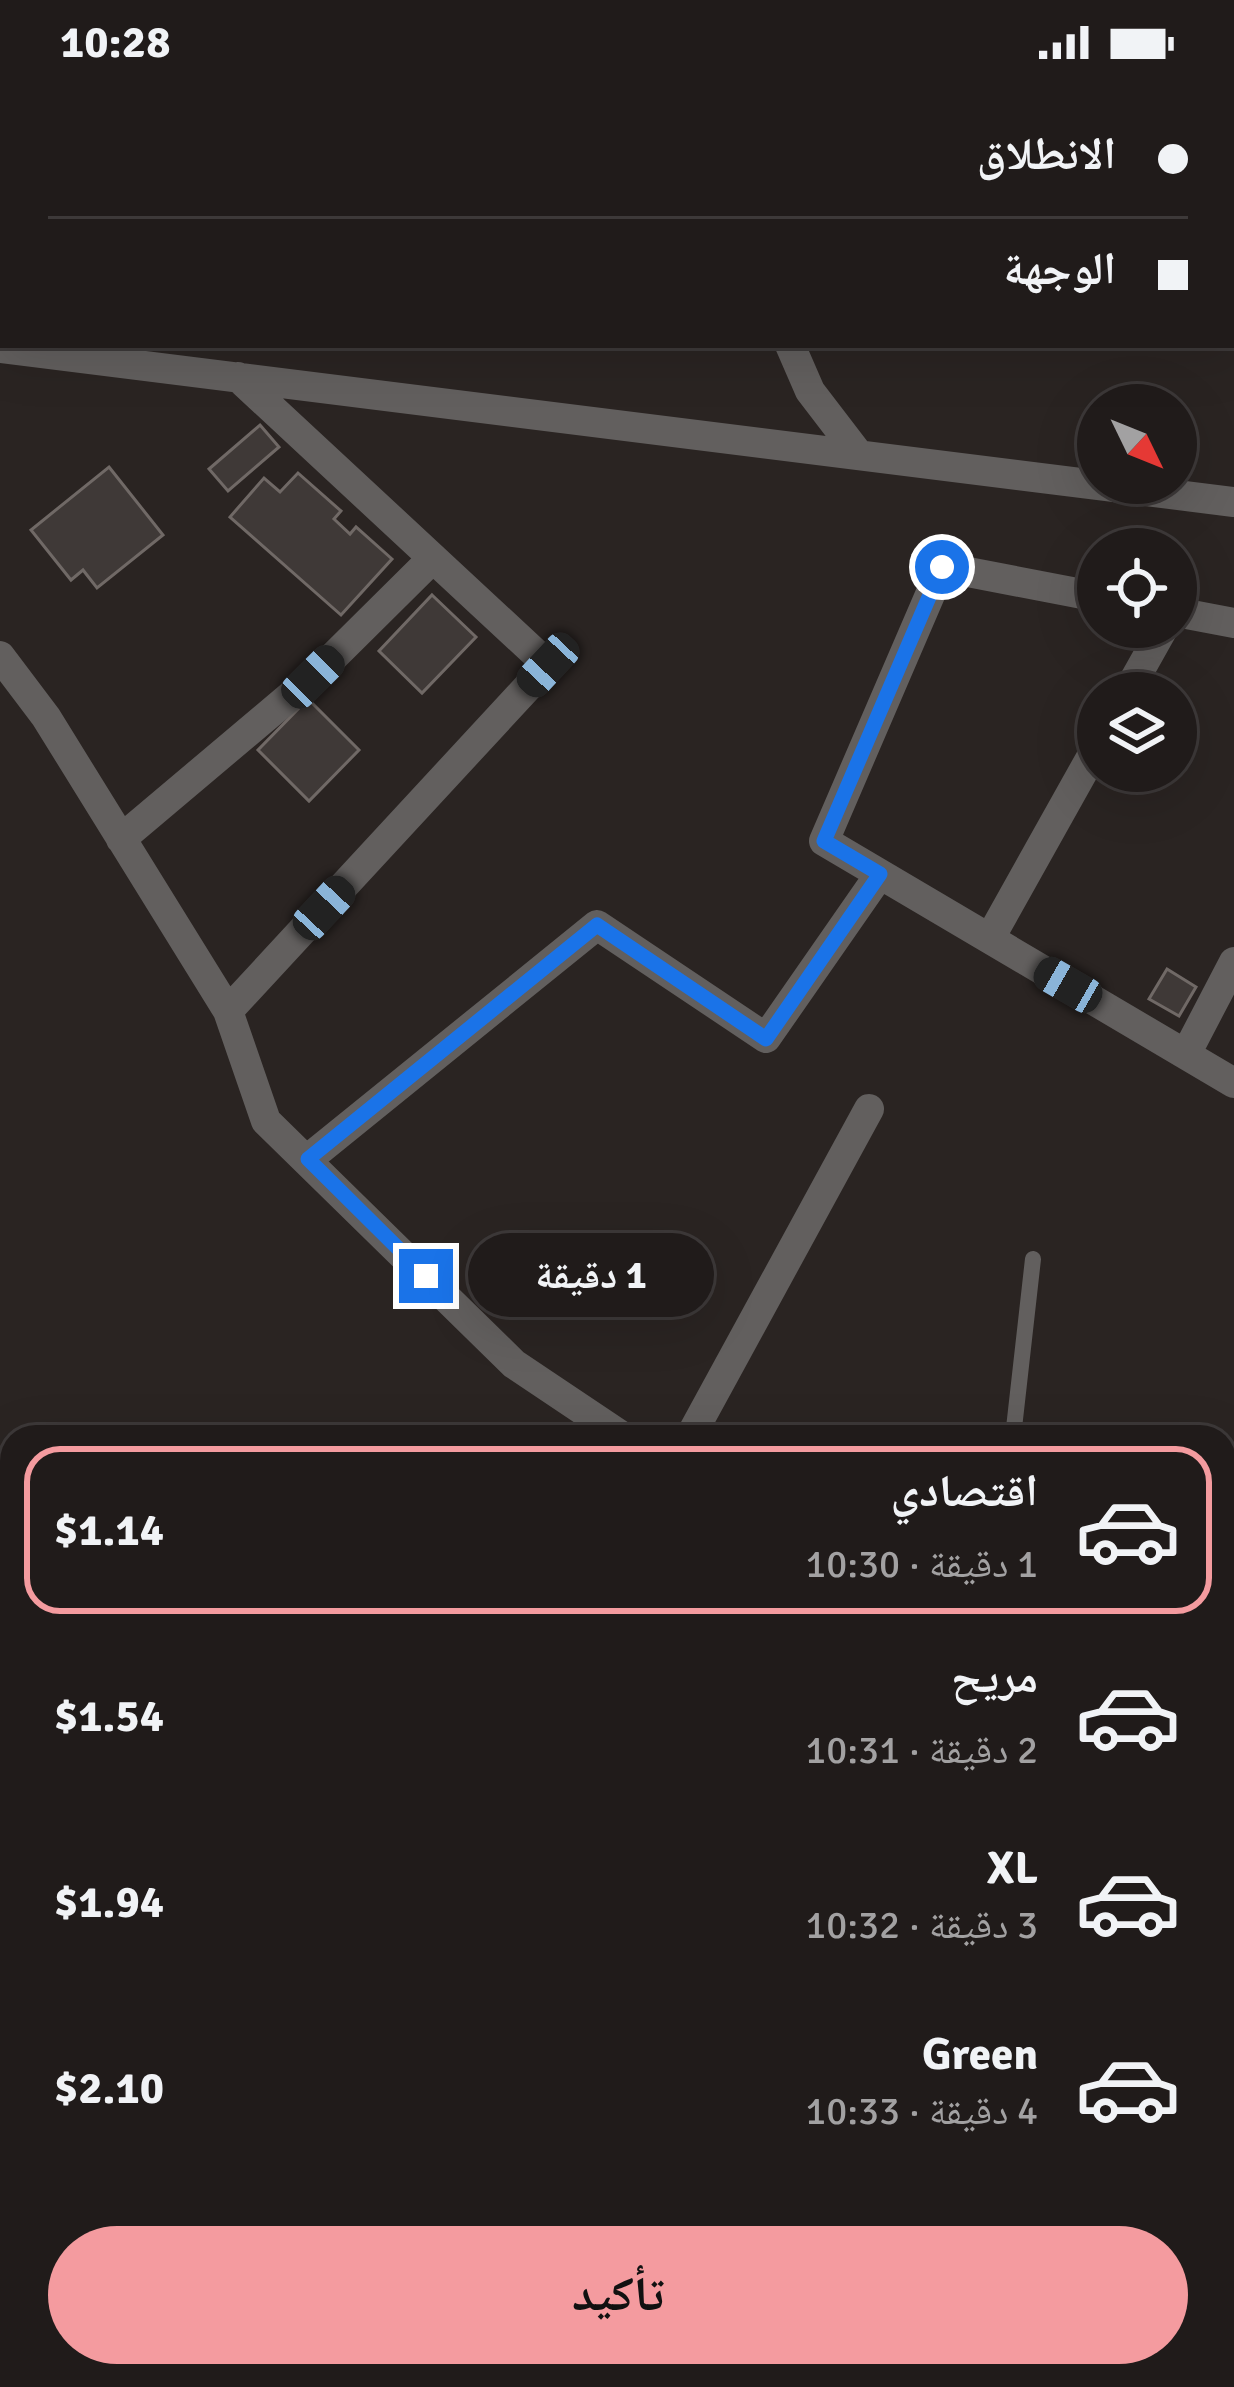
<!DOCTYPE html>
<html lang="ar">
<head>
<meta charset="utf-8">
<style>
  :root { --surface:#201b1a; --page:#282423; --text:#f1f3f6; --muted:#a2a1a2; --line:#3d3939; --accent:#f49b9f }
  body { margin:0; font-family:Signika,"Noto Naskh Arabic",sans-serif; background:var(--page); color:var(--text); direction:rtl; height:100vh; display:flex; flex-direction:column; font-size:45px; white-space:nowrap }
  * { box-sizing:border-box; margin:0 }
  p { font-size:39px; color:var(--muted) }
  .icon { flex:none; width:66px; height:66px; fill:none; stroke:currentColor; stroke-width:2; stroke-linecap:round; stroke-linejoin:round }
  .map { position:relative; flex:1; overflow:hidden; direction:ltr }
  .side { position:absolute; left:0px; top:1341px; width:1236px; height:963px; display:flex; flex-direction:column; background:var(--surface); border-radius:36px 36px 0 0; box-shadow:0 12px 48px #0002,0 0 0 3px var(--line); direction:rtl }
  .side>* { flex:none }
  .banner { position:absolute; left:0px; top:0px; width:1236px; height:264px; box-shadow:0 12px 48px #0002,0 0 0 3px var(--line); direction:rtl; display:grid; align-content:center; height:264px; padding:0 48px; background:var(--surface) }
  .needle { width:78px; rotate:133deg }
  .fabs { position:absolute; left:1077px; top:300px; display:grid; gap:24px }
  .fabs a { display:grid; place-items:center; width:120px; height:120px; border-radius:50%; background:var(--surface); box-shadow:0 12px 48px #0002,0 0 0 3px var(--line); font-size:60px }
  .end { position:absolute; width:54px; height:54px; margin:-27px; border:15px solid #1a73e8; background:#fff; box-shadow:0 0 0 6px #fff }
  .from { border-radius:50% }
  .bubble { position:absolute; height:84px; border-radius:42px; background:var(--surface); box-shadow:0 12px 48px #0002,0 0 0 3px var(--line); font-size:39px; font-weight:700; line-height:84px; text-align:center; direction:rtl }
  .car { position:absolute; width:36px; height:72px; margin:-36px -18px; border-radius:15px; box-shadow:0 0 9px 3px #0007; background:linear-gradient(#222 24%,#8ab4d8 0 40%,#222 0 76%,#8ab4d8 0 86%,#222 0) }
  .banner b { display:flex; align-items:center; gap:42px; height:114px; font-size:45px }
  .banner b+b { border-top:3px solid var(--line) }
  .banner i { width:30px; height:30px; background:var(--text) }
  ul { padding:21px 0 0; list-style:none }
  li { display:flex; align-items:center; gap:36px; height:168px; margin:0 24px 18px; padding:0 24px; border:6px solid transparent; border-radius:36px }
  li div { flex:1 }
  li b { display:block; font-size:45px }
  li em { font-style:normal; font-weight:700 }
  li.current { border-color:var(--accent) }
  li>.icon { width:108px; height:108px; stroke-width:1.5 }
  .action { display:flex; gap:24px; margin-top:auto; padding:24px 48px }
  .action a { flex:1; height:138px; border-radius:72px; background:var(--accent); color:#111; font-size:48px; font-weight:700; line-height:138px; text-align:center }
  .status { display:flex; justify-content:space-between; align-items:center; height:84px; padding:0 60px; background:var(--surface); direction:ltr }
  .status svg { height:33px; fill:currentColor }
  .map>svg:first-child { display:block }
  .building { fill:#3f3937; stroke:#706966; stroke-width:3 }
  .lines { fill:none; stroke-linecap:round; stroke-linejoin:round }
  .service { stroke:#625f5e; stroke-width:16 }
  .minor { stroke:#625f5e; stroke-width:30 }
  .route { stroke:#1a73e8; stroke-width:15 }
</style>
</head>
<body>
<div class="status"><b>10:28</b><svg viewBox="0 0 49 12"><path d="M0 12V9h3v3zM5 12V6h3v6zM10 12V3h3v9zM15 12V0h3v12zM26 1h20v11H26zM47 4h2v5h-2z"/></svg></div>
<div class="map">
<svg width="1234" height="2303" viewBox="0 0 1234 2303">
  <rect width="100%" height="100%" fill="#2a2422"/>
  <!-- building -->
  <path class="building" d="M260,341L279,363L228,407L209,385Z
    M109,383L163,451L97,504L83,486L71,496L31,446Z
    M298,389L341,427L334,435L350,450L356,443L392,475L341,531L230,433L264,394L280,408Z
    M432,511L476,553L422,609L379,567Z
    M308,615L359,666L309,717L258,666Z
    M1167,885L1196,903L1179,932L1149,915Z
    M739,2292H775L816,2303H736Z"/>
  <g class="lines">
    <!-- service -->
    <path class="service" d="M1013,1353L1033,1175
      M1224,1507L1234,1473
      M1234,1708V1733
      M1224,2107L1234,2109
      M1115,2292L1155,2303"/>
    <!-- minor -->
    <path class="minor" d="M749,0L750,3
      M0,66L3,70
      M790,261L810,307L859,371
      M0,264L1234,418
      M1098,513L942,483L824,757L1234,999
      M1176,528L1234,539
      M0,572L46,633L228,927L266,1037L514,1280L623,1353
      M1127,609L1164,543
      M121,755L313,593L433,474
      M990,854L1098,661
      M228,927L548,581L238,293
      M1186,970L1234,878
      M308,1075L597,841L766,954L880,790
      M690,1353L869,1025"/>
  </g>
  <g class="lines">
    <!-- route -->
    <path class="route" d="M426,1192L308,1075L597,841L766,955L880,790L824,757L942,483"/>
  </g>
</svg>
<div class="fabs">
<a><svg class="needle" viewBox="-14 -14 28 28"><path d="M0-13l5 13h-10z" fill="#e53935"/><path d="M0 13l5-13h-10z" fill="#a2a1a2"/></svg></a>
<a><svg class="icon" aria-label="locate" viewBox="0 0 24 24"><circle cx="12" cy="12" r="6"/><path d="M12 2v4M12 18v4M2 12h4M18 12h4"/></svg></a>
<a><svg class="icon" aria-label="layers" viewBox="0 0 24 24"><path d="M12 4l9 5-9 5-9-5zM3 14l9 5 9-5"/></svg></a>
</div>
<i class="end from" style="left:942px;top:483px"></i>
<i class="end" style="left:426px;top:1192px"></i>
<div class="bubble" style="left:468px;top:1149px;width:246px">1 دقيقة</div>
<i class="car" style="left:548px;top:581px;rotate:223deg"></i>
<i class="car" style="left:313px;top:593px;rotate:45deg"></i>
<i class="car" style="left:324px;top:824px;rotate:43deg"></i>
<i class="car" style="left:1068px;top:901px;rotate:300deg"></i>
<div class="banner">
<b><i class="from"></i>الانطلاق</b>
<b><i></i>الوجهة</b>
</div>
<section class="side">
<ul>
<li class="current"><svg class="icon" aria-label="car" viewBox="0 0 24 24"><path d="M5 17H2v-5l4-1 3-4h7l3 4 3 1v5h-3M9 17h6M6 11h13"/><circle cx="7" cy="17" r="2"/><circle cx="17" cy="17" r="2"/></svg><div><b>اقتصادي</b><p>1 دقيقة · 10:30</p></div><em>$1.14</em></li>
<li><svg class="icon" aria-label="car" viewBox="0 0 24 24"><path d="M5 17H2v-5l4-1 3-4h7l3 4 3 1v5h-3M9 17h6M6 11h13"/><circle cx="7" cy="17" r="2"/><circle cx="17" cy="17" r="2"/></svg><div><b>مريح</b><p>2 دقيقة · 10:31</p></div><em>$1.54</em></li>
<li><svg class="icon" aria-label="car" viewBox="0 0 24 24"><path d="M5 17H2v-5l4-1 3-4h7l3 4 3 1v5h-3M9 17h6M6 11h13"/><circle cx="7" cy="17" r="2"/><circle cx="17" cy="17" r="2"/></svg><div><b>XL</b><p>3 دقيقة · 10:32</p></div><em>$1.94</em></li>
<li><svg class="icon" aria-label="car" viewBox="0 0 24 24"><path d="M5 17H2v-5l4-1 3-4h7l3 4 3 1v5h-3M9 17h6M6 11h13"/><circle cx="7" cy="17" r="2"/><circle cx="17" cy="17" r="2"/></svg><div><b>Green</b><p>4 دقيقة · 10:33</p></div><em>$2.10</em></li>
</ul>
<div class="action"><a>تأكيد</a></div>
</section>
</div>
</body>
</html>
